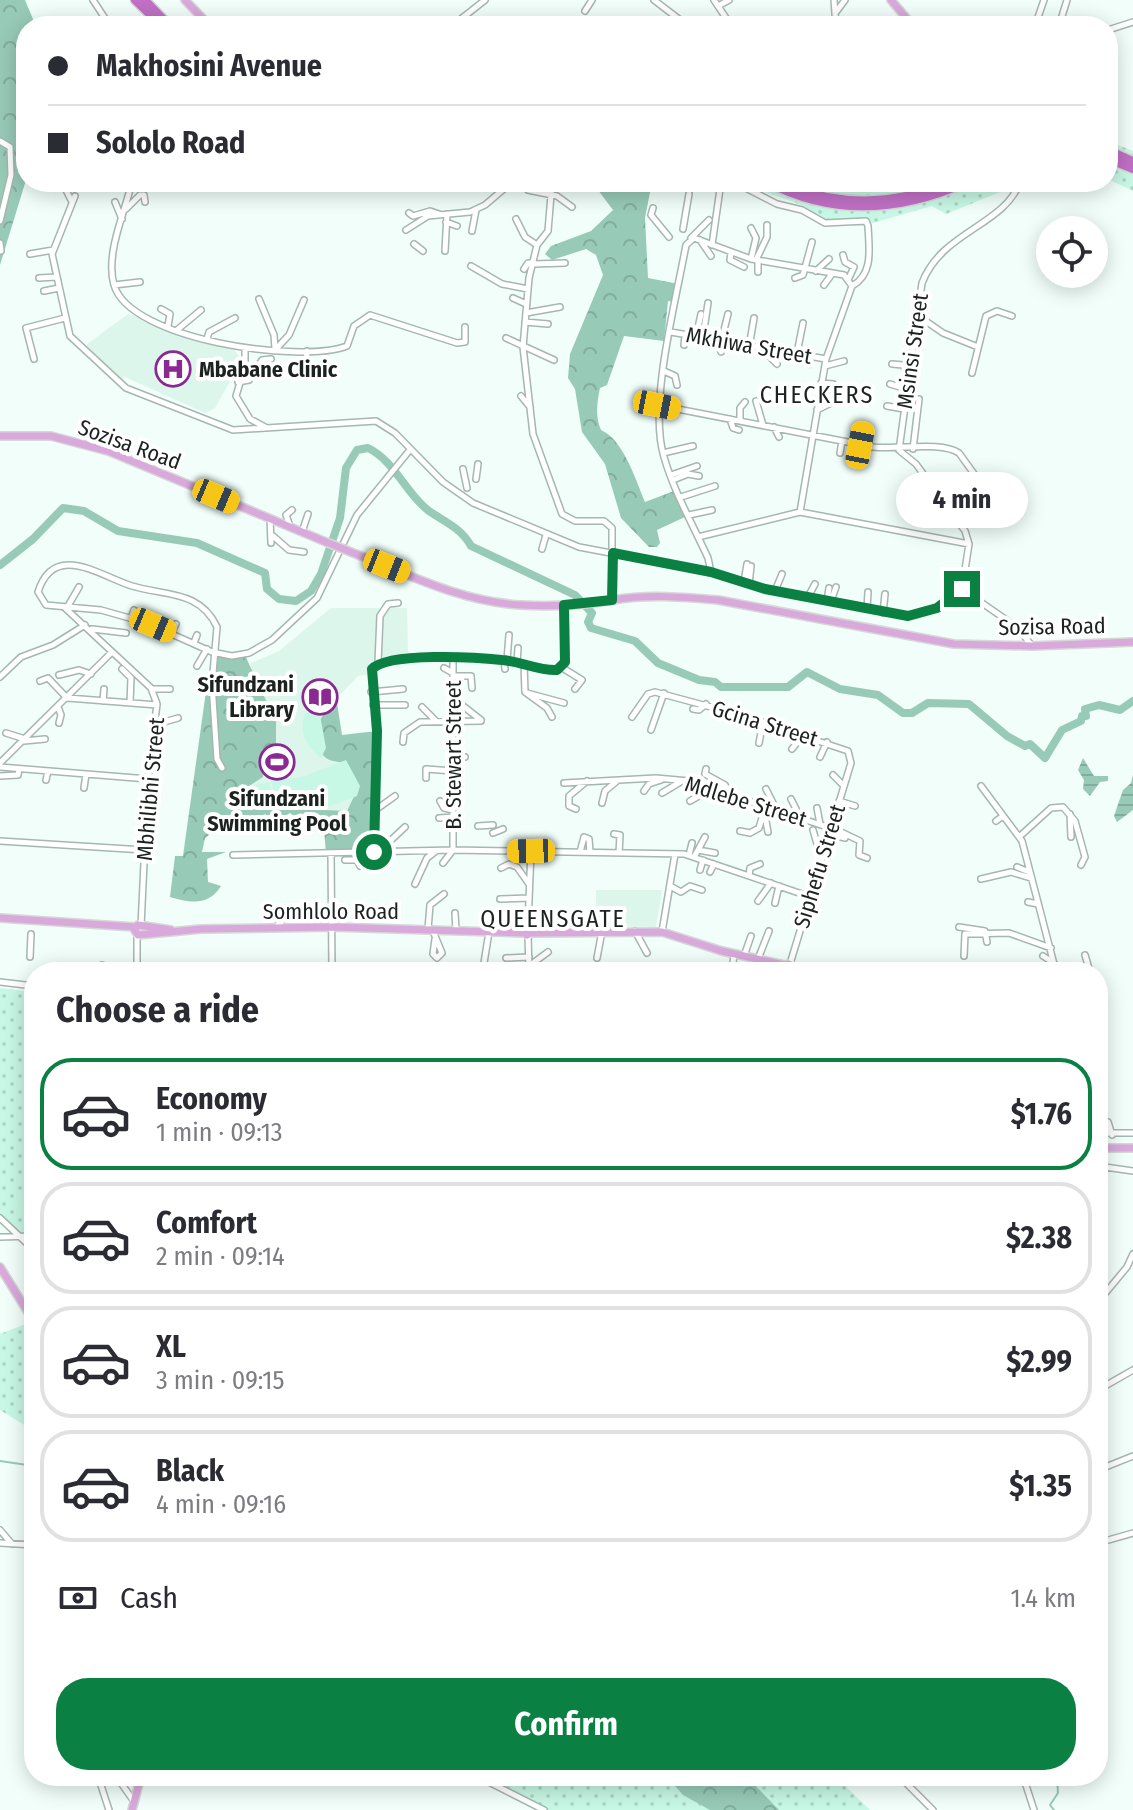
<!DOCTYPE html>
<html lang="en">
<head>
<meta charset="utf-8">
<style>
  :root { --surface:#fff; --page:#f2f2f3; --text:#2b2b33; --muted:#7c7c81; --line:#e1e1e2; --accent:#0b8043 }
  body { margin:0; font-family:"Fira Sans Condensed",sans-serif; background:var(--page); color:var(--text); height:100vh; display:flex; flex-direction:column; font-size:30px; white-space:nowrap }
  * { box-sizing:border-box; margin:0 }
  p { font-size:26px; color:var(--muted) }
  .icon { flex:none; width:44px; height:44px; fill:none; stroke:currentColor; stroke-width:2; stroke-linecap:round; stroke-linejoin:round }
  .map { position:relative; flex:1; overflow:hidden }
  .details { position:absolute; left:24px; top:962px; width:1084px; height:824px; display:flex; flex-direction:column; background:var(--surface); border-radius:32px; box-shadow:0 4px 20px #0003 }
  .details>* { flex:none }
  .top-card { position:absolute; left:16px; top:16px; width:1102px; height:176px; border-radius:32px; box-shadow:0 4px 20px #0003; display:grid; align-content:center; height:176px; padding:0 32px; background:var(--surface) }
  .tools { position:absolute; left:1036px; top:216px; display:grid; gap:16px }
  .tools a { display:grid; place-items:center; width:72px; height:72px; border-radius:50%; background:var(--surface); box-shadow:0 4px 20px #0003; font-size:40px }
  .end { position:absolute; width:36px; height:36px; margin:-18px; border:10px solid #0b8043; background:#fff; box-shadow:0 0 0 4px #fff }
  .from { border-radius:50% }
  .bubble { position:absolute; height:56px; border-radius:28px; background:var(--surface); box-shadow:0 4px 20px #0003; font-size:26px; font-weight:700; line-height:56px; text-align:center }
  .car { position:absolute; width:24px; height:48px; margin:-24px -12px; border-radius:10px; box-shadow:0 0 6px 2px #0007; background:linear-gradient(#f5c518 24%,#345 0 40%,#f5c518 0 76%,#345 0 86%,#f5c518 0) }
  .top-card b { display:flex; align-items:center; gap:28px; height:76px; font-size:30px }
  .top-card b+b { border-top:2px solid var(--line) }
  .top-card i { width:20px; height:20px; background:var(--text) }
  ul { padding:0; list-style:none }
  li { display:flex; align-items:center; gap:24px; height:112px; margin:0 16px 12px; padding:0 16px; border:4px solid var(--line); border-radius:32px }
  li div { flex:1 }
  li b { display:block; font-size:30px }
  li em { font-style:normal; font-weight:700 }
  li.current { border-color:var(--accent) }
  li>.icon { width:72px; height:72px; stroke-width:1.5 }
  h2 { padding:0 32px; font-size:36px; line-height:96px }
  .pay { display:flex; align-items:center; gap:20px; height:88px; padding:0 32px; font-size:30px }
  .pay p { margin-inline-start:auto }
  .button { display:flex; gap:16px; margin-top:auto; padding:16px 32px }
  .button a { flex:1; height:92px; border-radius:32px; background:var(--accent); color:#fff; font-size:32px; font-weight:700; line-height:92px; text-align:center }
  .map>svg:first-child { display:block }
  .built { fill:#dcf6ec }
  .green { fill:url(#green-dots) }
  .forest { fill:url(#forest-crowns) }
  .pitch { fill:#c7f7e5 }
  .water { fill:url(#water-rules) }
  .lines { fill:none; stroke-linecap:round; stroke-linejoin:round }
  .stream { stroke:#98cab8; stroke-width:2 }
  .river { stroke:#98cab8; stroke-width:8 }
  .minor-casing { stroke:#a6b6b0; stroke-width:8 }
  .major-casing { stroke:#d6d7d7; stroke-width:10 }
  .highway-casing { stroke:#d6d7d7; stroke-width:11 }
  .minor { stroke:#fff; stroke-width:5 }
  .major { stroke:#d9a9dc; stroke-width:7 }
  .highway { stroke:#c070c5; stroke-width:8 }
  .major-bridge-casing { stroke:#d6d7d7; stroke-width:10; stroke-linecap:butt }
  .major-bridge { stroke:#d9a9dc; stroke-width:7 }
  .route { stroke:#0b8043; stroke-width:10 }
  .labels { text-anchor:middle; stroke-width:8; stroke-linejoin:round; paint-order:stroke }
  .street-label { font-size:22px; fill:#1c221f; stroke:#fff }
  .poi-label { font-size:22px; font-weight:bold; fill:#1c221f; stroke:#fff; text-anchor:start }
  .neighbourhood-label { font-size:24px; letter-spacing:2px; fill:#1c221f; stroke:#fff }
</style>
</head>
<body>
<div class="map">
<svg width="1133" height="1810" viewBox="0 0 1133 1810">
  <defs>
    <pattern id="green-dots" width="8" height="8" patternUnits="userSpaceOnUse" patternTransform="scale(2)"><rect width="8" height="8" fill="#c7f7e5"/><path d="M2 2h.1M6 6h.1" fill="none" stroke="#aad3c4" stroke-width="1.8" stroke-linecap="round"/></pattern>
    <pattern id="forest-crowns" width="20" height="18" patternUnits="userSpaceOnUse" patternTransform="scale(2)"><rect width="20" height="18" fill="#98cab8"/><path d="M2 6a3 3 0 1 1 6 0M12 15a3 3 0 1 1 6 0" fill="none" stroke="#82ad9e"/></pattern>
    <pattern id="water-rules" width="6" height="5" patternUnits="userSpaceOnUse" patternTransform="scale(2)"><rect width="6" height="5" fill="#98cab8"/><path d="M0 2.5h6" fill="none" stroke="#82ad9e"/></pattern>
  </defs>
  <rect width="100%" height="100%" fill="#f1fef9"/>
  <!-- built -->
  <path class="built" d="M128,314L234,350L242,360L215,408L205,413L125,377L122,380L86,345Z
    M331,608H407L408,653L376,659L367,670L370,674L358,676L335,700L342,735L367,732L371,810L245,815L242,790L251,663L279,651Z
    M596,890H662L656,927L596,926Z"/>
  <!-- green -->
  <path class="green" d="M1108,141L1133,151V191L1108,179Z
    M739,182H1025L946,214L932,206L862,226L825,223L804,206Z
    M0,988L34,992V1236H18L0,1218Z
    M28,1323L34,1331V1431L0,1410V1334Z
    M477,1776H835L870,1810H544Z"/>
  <!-- forest -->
  <path class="forest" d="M0,0H25L33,19L31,26H26V180L0,265Z
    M592,182H652L645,218L648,278L679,284L675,302L668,301L664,341L624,336L607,385L600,388C597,402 595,417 601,430C624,440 636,481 645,502L674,491L685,517L657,530L660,543L657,547H649L621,518L605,464L582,432L575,389L568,378L570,354L603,275L596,255L586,249L552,260L545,254L551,246L591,231L613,210Z
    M212,652L232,656L244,653L276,722V752L263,758V777L243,790L255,807L347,811L359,786L345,762C318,763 319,748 316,726L327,709L337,703L342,735L377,731L374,852L326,853L323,818L295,817L290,813L275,822L265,814L245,827L234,816L205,838L202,852H226L207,859L208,882L221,886C209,906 190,903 170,897L175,856H183L207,684L212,683Z
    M666,1776H746L779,1810H710L683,1795Z"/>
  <!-- pitch -->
  <path class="pitch" d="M306,712L320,715L326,748L321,758C306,746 297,731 306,712Z
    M346,760L360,786L357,796L325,808L276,801L271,781L302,777Z
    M269,782L274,802L252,808L247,787Z
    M31,1185L34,1209L22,1214L13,1194Z"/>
  <!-- water -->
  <path class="water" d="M1083,758L1094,776H1108V781L1100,782L1090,796L1083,789L1084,780L1078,770Z
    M1133,775V810L1117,822L1114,816L1123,790L1131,783Z"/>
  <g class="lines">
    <!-- stream -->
    <path class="stream" d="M0,1461L34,1466
      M1054,1810L1050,1805L1058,1793L1057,1776"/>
    <!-- river -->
    <path class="river" d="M0,565L33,539L63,508L84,511L118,531L197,543L265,573L267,589L279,599L296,601L311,591L321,574L340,518L346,468L357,450L368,448C395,461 406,494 429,511C445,522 461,528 471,546L575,595L592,613L588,622L591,628L635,641L658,663L699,680L715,682L721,687H788L807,672L840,689L878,695L903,713H912L928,703L969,704L1007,736L1025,746L1030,744L1045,758L1062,730L1081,721L1082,716H1086L1085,709L1099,705L1120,710L1133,701"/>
    <defs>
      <path id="minor" d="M93,0L110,26
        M654,0L688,26
        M714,0L728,21
        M834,0L836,26
        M720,5L729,0
        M585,11L592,0
        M836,12L845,0
        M452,26L485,0
        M1035,26L1044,0
        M1059,26L1067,0
        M1108,30L1133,22
        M0,141L10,147L11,175L0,221
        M62,182L72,202
        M132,182C125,212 105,254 114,285C130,340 300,364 347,346L354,326L370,315L457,343L465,342V327
        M734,182L777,204L802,210L825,223L866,221L868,226C869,248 874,274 852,286L826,359L800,512
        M552,183L548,231L537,245L529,278L523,347L533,434L562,514L575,521H604L612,528V600
        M528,190L557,196L572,207
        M75,196L52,254L70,336L126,388L233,430L376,421L395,433L443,482L473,503L579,547L711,572L765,589L908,616L937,608L962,589
        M115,202L122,219
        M653,208L651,215L669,237
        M126,209L140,195H144L145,202
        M409,213L413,216L430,211L439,214
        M516,219L525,237L537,245
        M446,222L457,226
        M683,229L689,194
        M406,230L428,216L470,212L485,205L512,182
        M472,231L476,210
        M691,238L709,220
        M700,240L711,256
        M0,243L1,251
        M414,244L423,251
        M712,245L721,182
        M445,251L447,214
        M731,253L730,260L744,267
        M30,254L53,250
        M843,255L845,262L854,267L848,280
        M751,259L756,238L751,228
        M756,260L767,237V225
        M758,260V272
        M534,264L565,263
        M471,266L502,284L528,289
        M524,269L528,263H534
        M816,271L829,259
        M39,278L56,277
        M795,278L803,275L812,242
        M114,285L140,282
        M824,285L832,274
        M44,291L59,288
        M513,298L526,304
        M259,299L274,335L275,349
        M161,309L170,314L168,326
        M526,313L560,307
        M917,315L943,333L978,347
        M525,322L548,324
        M177,330L201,310
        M671,332L826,359
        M696,337L701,314
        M506,338L554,360
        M207,339L209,332L235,318
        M717,341L721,352
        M721,342L728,314
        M702,343L708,303
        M684,345L685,335
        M749,347L754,318
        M245,349V366L236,396L250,419L265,427
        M276,349L289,335L304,300
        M773,351L771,358L777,364
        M797,353L803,323
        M34,359L26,328L65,318
        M809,364L812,356
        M892,364L903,365L909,376
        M825,366L844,361
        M664,371L675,376L677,385
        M972,373L986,316L997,311L1012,316
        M305,376L307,351
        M238,382L249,380L262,360L271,359
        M821,383L833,384
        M890,384L907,389
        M521,396L530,407
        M756,401L763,425
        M657,405L873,447C899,450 940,441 959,453L998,507
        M887,406L904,409
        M817,410L831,403
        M730,419L733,428L739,430
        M740,421V408L745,402
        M774,427L779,437
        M854,444L857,429
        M860,445L863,428
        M913,449L919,399
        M899,450L922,283C942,231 1004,226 1020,182
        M900,451L916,464L965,531L969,544L962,589L1018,628L1032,646
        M663,453L693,446
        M840,453L842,441
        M463,469L467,488
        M671,475L697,466
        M476,479L478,464
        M673,480L688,474L699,476
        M681,497L715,486
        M689,515L712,510
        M270,518L271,543
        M290,526L286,515L292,510
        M302,532L308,514
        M273,536L289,550L304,552
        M698,537L800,512L969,544
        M542,549L546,535
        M711,572L708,558C693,525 674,492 664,457C648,405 676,301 686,245L694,238L751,259L844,275L852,286
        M744,582L747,564
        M749,584L751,566
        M775,591L782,574
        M808,597L815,584
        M827,601L829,588
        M831,601L836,587
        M68,606L79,587
        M64,607L151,688L157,704L148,779L141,926
        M867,609L868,592
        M883,613L885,594
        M131,618L134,610
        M153,625L154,617
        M92,629L126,633
        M171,633L176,624
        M194,643L197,635
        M504,660L505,669
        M507,660L509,635
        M517,662L518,648
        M378,663L380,616L388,604L398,603
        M524,664L525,692L547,708L552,717
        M197,666L207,649
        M561,667L582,680L575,689
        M444,668L453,673
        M122,669L131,678L130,703
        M59,675L79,670L91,674
        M453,676H471L472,688
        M0,677L21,657L53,645L85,625
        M40,681L48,678L67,698
        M153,689H170
        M371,692L403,689
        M527,693L564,703
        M68,698L157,705
        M454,699L481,720
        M103,701L104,689
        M373,705H405
        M58,707L61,715L59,723
        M422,707L435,720
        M693,709L699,710L706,704
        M632,717L648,694L655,692L733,713L848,751L851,763L790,964
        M154,725L178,718
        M651,730L664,693
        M6,733L25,739
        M24,741L45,739
        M403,742L404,733L420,722L481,721
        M759,743L763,722
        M792,749L803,735
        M453,757H465
        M820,757L827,742
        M0,763L112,652
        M0,767L148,779
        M222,768L217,759L212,684L217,627C200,590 165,596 132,586C100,576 54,541 38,592L46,605L101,610L147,623L212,652L232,656L249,653L272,640L317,598L357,515L409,451
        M706,769L705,774L725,785L731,795
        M833,775L844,786
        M0,776L18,775L19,769
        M426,778V769L453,771
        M46,780L48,771
        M564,783L656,778L689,781L839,831L860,841L859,855L867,858
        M981,786L1022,841L1056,972
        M84,788L86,774
        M766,789L775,807L765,816L768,832
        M644,791L649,784L661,780
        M662,793L682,781
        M791,799L799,815
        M440,801L444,808L453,810
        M690,801L711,789
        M839,801L855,806
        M602,803L605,791L617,781
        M817,808L820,824
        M576,809L569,806V796L587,781
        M374,811L395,796
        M1070,814L1071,837
        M439,818L453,817
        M996,821L1003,816
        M478,826L493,825
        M813,830L819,851L823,853
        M740,831L750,833L759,828L766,804
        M493,833L503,829
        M614,834L620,835L619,853
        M829,834L845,838
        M1019,837L1051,808L1063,807L1075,821L1085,857L1081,865
        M0,841L144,850
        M698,850L705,837
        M374,852L377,731L372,669C389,652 476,657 502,660C520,661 539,671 557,670L565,662L564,605
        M386,852L390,841L405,827
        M580,852L584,837L589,839L590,852
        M331,853L332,972
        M233,855L453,850L684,854L808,896
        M689,855L692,843
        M694,857L698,850L715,853
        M345,860H357L360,866
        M443,863L453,850V659
        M1017,867L1029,872
        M501,868L509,864L517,867L529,884
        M700,870L703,860
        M710,872L714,864
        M749,876L750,868L760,864
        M981,879L1011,872L1031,878
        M415,884L427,858L436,851
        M670,886L681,892L690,886L702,890
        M500,899L529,898
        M758,901L771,883
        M1028,902L1038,904
        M775,903L779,886
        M455,913L456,930
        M528,925L531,851
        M276,927L288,915
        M959,927L985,931L987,942
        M428,929L430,905L444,894
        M433,931L442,953L437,958L433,954L435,939
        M635,931L647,953
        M662,932L675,854
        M528,935L529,972
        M1085,955L1090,972
        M744,956L751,936
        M964,956L965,934L1009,933L1051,948
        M1043,956L1054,963
        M30,957L31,934
        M506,958L529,957
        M597,958L602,931
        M758,959L769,931
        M733,963L734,954
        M529,966L548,952
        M483,969L489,932
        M83,972L102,965L124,972
        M137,972V935
        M0,982L34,986
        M1108,1122L1112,1135
        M1098,1133H1133
        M1098,1166L1133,1171
        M0,1218L34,1250
        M1098,1227L1103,1202L1102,1168
        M0,1237L34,1236
        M1098,1302L1127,1267L1133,1254
        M1098,1390L1133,1370
        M1098,1470L1133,1456
        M0,1530L12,1544
        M0,1543L34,1545
        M1098,1543L1133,1533
        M32,1569L34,1560
        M98,1776L109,1810
        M116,1776L133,1800
        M477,1776L544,1810
        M899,1776L933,1810
        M1023,1776L1034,1810"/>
      <path id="major" d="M185,0L210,26
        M891,0L913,26
        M0,436H51L108,451L326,542
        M351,552C405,573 461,602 521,605C552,607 583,605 613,600C647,594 684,597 718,600L954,644L1032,646L1133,642
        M0,918L135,927
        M514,929L530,925L533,931L527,935L523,928
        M171,930L138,925L134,929L138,935L201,929L333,927L524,933
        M533,933L662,932L722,951L784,965
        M784,972V966L789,964L802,972
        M1098,1148H1133
        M0,1267L34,1322
        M132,1810L141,1776"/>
      <path id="highway" d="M135,0L162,26
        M145,0L170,26
        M1108,150L1133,161
        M1108,159L1133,169
        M767,182C833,217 900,212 967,182
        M790,187C843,206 897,205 949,182"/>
    </defs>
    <!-- minor casing -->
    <use href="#minor" class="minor-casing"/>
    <!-- major casing -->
    <use href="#major" class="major-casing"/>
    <!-- highway casing -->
    <use href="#highway" class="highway-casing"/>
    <!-- minor -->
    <use href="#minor" class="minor"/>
    <!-- major -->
    <use href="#major" class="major"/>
    <!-- highway -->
    <use href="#highway" class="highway"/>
    <defs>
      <path id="major-bridge" d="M326,542L351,552"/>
    </defs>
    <!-- major-bridge casing -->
    <use href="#major-bridge" class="major-bridge-casing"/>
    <!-- major-bridge -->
    <use href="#major-bridge" class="major-bridge"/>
  </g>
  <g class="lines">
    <!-- route -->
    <path class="route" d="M374,852L377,731L372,669C389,652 475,657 502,660C520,661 539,671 557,670L565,662L564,605L612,600L613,553L711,572L765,589L908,616L937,608L962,589"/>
  </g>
  <!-- icons -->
  <defs>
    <symbol id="hospital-ring" viewBox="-11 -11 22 22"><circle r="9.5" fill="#fff" stroke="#8a2992" stroke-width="1.5"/><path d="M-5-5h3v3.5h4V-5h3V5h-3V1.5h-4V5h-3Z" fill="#8a2992"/></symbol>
    <symbol id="library-ring" viewBox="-11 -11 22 22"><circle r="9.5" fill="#fff" stroke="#8a2992" stroke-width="1.5"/><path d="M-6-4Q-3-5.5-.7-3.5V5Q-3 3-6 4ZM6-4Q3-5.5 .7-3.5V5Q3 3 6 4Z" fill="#8a2992"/></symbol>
    <symbol id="stadium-ring" viewBox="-11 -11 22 22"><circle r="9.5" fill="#fff" stroke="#8a2992" stroke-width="1.5"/><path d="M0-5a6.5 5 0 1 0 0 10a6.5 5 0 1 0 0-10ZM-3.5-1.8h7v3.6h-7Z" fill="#8a2992"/></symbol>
  </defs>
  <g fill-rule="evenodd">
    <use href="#hospital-ring" x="153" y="349" width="40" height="40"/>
    <use href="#library-ring" x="300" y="677" width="40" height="40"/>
    <use href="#stadium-ring" x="257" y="742" width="40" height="40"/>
  </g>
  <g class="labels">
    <!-- street labels -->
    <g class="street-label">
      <text transform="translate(749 345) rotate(10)" y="8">Mkhiwa Street</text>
      <text transform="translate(912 351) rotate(-82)" y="8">Msinsi Street</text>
      <text transform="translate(130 444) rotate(20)" y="8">Sozisa Road</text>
      <text transform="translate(1052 626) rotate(-1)" y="8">Sozisa Road</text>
      <text transform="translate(765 723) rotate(17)" y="8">Gcina Street</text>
      <text transform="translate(453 755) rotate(-90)" y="8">B. Stewart Street</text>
      <text transform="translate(150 789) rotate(-85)" y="8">Mbhilibhi Street</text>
      <text transform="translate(746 801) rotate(17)" y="8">Mdlebe Street</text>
      <text transform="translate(819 866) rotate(-73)" y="8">Siphefu Street</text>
      <text x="331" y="919">Somhlolo Road</text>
    </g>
    <!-- poi labels -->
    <g class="poi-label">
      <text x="199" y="377">Mbabane Clinic</text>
      <text x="294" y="692" text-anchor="end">Sifundzani<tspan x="294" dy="25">Library</tspan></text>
      <text x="277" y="806" text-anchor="middle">Sifundzani<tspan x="277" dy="25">Swimming Pool</tspan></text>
    </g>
    <!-- neighbourhood labels -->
    <g class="neighbourhood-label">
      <text x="817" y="403">CHECKERS</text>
      <text x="553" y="927">QUEENSGATE</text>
    </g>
  </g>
</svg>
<div class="tools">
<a><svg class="icon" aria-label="locate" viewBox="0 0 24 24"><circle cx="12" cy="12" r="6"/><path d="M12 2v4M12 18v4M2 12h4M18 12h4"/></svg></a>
</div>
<i class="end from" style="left:374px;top:852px"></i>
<i class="end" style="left:962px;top:589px"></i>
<div class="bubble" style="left:896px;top:472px;width:132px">4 min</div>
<i class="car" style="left:657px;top:405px;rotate:101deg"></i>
<i class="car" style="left:860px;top:445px;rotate:11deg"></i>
<i class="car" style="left:216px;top:496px;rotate:113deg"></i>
<i class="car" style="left:387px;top:566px;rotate:112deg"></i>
<i class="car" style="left:153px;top:625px;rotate:113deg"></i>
<i class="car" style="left:531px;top:851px;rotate:269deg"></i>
<div class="top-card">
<b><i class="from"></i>Makhosini Avenue</b>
<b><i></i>Sololo Road</b>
</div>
<section class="details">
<h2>Choose a ride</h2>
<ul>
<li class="current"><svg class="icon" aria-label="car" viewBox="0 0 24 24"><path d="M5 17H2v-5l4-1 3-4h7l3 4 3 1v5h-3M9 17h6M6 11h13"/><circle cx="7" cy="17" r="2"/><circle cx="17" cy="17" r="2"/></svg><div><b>Economy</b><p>1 min · 09:13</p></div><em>$1.76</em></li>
<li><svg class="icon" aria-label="car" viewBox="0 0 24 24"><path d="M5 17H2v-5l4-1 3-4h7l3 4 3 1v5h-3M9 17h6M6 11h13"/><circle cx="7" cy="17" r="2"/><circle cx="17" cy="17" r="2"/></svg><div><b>Comfort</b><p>2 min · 09:14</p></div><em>$2.38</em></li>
<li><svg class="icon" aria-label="car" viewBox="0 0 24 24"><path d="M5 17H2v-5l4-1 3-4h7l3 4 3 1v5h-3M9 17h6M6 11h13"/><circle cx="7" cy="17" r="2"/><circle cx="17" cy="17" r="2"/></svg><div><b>XL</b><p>3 min · 09:15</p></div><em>$2.99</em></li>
<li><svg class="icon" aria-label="car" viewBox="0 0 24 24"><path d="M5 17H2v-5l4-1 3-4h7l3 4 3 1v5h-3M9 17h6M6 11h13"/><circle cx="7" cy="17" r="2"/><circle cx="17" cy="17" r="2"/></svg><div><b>Black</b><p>4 min · 09:16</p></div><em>$1.35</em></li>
</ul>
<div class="pay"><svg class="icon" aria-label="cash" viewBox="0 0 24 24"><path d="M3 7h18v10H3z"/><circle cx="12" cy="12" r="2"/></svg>Cash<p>1.4 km</p></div>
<div class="button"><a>Confirm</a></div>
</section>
</div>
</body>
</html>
